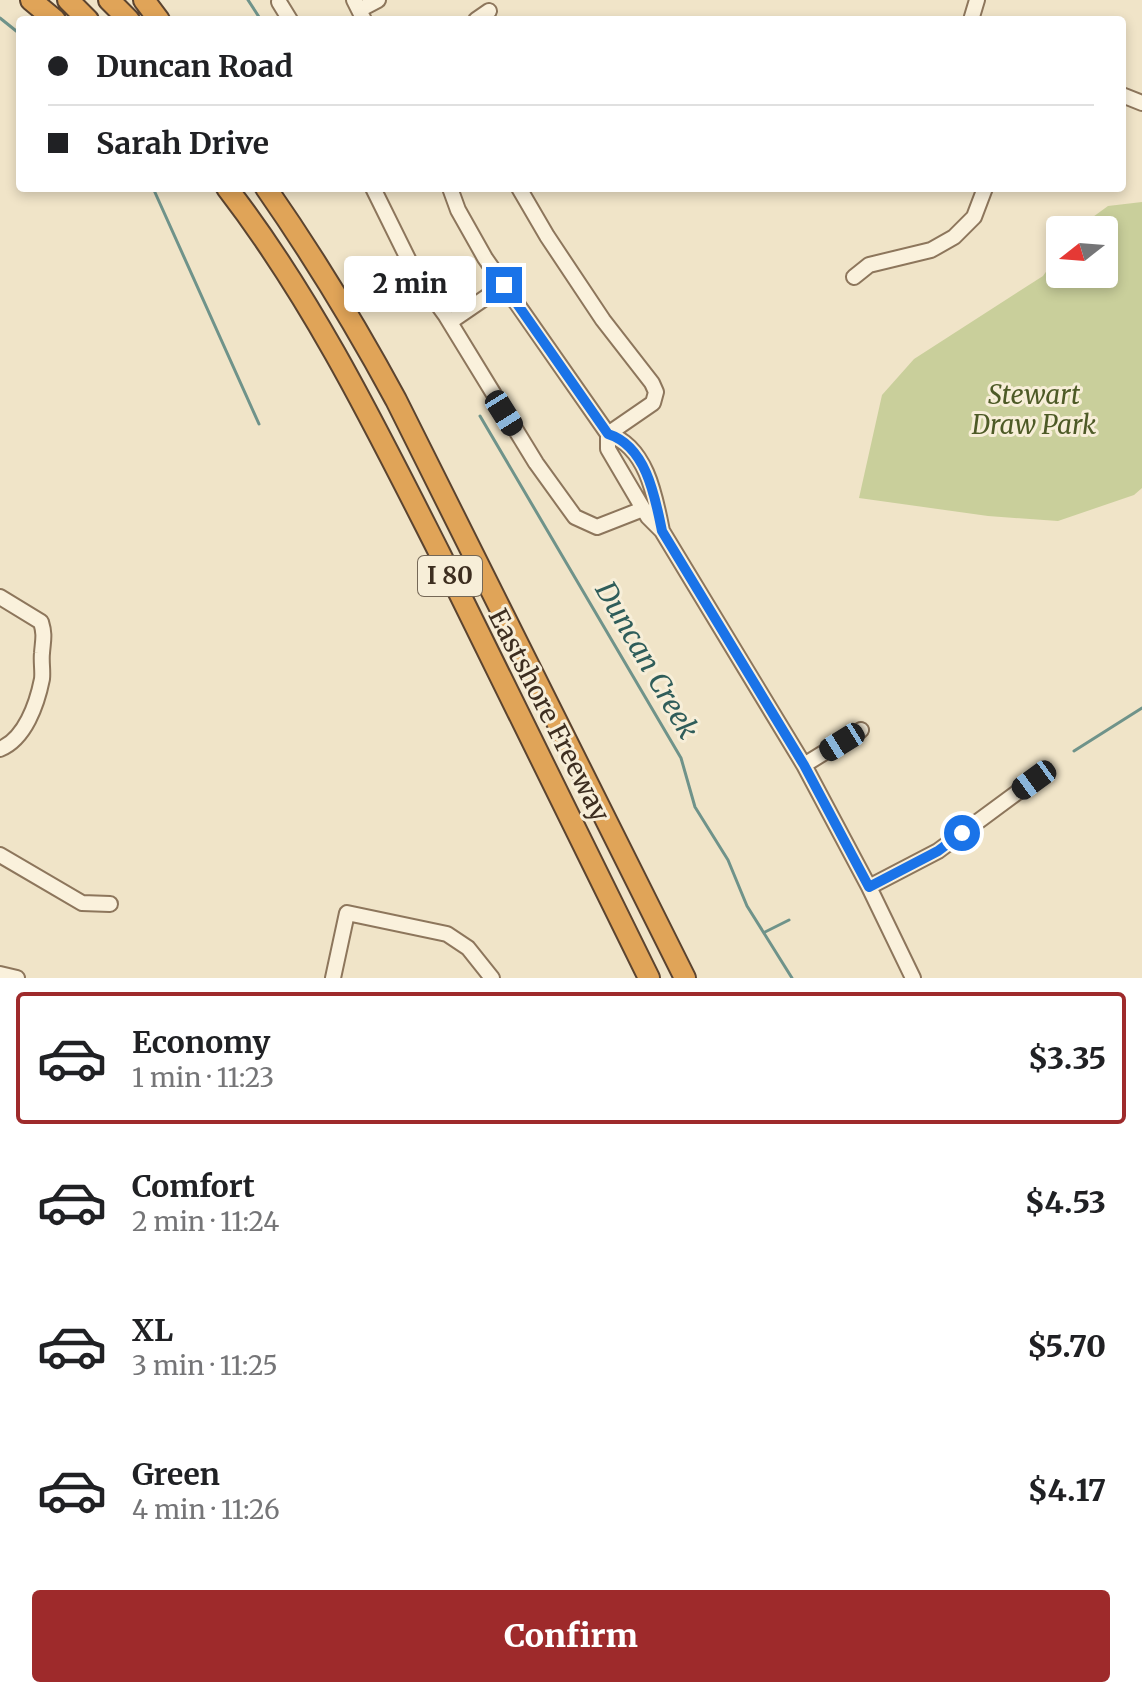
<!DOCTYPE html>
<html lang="en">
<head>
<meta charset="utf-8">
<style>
  :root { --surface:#fff; --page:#f6f6f6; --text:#202124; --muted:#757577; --line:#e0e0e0; --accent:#9e2a2b }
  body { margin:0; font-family:Merriweather,serif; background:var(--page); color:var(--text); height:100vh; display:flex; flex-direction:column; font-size:30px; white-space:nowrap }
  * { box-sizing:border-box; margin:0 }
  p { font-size:26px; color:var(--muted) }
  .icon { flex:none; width:44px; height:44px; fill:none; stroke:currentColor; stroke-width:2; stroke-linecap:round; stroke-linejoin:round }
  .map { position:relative; height:978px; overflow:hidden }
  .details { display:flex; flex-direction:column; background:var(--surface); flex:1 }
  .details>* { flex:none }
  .guide { position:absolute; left:16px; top:16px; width:1110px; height:176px; border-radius:8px; box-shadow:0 4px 12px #0003; display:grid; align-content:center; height:176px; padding:0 32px; background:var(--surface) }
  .needle { width:52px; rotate:253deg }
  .tools { position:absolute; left:1046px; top:216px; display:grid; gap:16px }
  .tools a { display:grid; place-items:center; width:72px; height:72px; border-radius:8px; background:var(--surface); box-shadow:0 4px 12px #0003; font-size:40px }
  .end { position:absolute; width:36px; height:36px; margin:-18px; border:10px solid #1a73e8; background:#fff; box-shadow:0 0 0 4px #fff }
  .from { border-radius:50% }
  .bubble { position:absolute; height:56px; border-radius:8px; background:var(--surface); box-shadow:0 4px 12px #0003; font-size:26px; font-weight:800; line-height:56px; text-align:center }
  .car { position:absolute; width:24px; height:48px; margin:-24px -12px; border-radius:10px; box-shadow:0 0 6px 2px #0007; background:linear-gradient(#222 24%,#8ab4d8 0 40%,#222 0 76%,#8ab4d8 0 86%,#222 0) }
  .guide b { display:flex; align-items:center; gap:28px; height:76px; font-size:30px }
  .guide b+b { border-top:2px solid var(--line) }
  .guide i { width:20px; height:20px; background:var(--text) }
  ul { padding:14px 0 0; list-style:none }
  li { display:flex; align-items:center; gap:24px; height:132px; margin:0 16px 12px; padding:0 16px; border:4px solid transparent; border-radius:8px }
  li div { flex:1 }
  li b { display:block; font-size:30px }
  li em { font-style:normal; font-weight:800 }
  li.active { border-color:var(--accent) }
  li>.icon { width:72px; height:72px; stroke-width:1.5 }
  .action { display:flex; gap:16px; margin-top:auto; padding:16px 32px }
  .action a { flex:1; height:92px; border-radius:8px; background:var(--accent); color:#fff; font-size:32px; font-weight:800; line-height:92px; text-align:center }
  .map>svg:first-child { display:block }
  .green { fill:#c9cf9b }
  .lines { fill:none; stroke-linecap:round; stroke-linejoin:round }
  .stream { stroke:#6f938a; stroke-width:3 }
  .minor-casing { stroke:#8d765c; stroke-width:18 }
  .highway-casing { stroke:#5b4430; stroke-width:24 }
  .minor { stroke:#faf1dc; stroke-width:14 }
  .highway { stroke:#e0a458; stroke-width:20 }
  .route { stroke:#1a73e8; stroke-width:10 }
  .labels { text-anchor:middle; stroke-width:6; stroke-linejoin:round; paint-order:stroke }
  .shield { fill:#f7eed8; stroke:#756857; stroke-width:2 }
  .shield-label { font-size:24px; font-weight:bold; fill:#3d2e20 }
  .park-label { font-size:26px; font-style:italic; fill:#4d5a26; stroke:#f7eed8 }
  .street-label { font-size:26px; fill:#3d2e20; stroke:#f7eed8 }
  .water-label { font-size:28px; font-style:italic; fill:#2f5d5a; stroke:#f7eed8 }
</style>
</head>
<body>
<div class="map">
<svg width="1142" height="978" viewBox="0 0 1142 978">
  <rect width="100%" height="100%" fill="#f0e4c8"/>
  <!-- green -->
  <path class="green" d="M1142,202V488L1134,495L1058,521L988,516L859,498L882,395L914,359L1043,276L1060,252V274H1104V230H1075L1108,206Z"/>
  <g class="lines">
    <!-- stream -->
    <path class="stream" d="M248,0L261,20
      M0,18L20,34
      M153,188L259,424
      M480,416L681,758L695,807L728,860L747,906L792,978
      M1074,751L1142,708
      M765,932L789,920"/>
    <defs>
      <path id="minor" d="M354,0L364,20
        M279,2L290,20
        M359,10L378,0
        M476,20L489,11
        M971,20L977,0
        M1122,95L1142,103
        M373,188L415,273L446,316L536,463L575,517L597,527L643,509
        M450,188L458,210L485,258L608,434L653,403L656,392L652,383L603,320L547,236L519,188
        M854,277L869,265L931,250L954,237L974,217L985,188
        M450,322L504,285
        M662,531C655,495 646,446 608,434V449L648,517L662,531L804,765L869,887L913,978
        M0,597L41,622C45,635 43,640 42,653C41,662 43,671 42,679C37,704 25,739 0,749
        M804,765L861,730
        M0,855L82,903L110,904
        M869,887L938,851L1034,780
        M0,974L17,978
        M333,978L347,913L447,934L468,948L492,978"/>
      <path id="highway" d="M31,0L55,20
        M68,0L88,20
        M109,0L129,20
        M144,0L159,20
        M227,188C314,301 376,428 440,554C510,695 580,836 649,978
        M266,188C314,257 356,326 396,400L685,978"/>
    </defs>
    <!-- minor casing -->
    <use href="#minor" class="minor-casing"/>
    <!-- highway casing -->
    <use href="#highway" class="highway-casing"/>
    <!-- minor -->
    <use href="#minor" class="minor"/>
    <!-- highway -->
    <use href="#highway" class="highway"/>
  </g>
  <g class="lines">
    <!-- route -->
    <path class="route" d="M504,285L608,434C646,446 655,496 662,531L804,765L869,887L938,851L962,833"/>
  </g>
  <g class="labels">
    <!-- shield labels -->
    <rect class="shield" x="418" y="556" width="64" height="40" rx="6"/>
    <g class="shield-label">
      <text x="450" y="584">I 80</text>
    </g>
    <!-- park labels -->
    <g class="park-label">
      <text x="1034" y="404">Stewart<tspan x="1034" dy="30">Draw Park</tspan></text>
    </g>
    <!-- street labels -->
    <g class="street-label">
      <text transform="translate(549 715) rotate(63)" y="9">Eastshore Freeway</text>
    </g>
    <!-- water labels -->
    <g class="water-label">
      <text transform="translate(647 660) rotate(60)" y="10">Duncan Creek</text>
    </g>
  </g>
</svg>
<div class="tools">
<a><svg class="needle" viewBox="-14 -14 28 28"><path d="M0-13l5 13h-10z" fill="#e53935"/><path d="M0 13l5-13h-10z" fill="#757577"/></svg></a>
</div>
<i class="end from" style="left:962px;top:833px"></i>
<i class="end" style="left:504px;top:285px"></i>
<div class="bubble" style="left:344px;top:256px;width:132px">2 min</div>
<i class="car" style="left:504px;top:413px;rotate:148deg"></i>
<i class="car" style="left:842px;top:742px;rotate:238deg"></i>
<i class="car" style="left:1034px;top:780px;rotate:234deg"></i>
<div class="guide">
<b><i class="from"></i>Duncan Road</b>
<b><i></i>Sarah Drive</b>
</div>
</div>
<section class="details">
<ul>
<li class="active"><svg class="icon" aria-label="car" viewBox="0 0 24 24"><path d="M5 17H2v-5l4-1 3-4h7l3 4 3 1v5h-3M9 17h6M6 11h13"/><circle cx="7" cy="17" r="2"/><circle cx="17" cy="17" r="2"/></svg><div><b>Economy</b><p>1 min · 11:23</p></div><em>$3.35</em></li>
<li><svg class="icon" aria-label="car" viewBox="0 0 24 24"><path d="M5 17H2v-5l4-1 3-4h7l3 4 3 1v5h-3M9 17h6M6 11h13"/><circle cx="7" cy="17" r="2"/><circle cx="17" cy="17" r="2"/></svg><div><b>Comfort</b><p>2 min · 11:24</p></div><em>$4.53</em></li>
<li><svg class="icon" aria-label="car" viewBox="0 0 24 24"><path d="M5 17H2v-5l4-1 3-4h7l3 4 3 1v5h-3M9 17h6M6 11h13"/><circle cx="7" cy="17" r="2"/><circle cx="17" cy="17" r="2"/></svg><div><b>XL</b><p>3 min · 11:25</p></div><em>$5.70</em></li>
<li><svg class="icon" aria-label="car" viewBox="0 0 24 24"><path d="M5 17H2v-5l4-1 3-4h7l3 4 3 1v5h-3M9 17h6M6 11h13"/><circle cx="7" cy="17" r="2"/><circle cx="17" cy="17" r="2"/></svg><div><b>Green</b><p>4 min · 11:26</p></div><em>$4.17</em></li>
</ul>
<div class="action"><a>Confirm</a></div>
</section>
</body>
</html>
